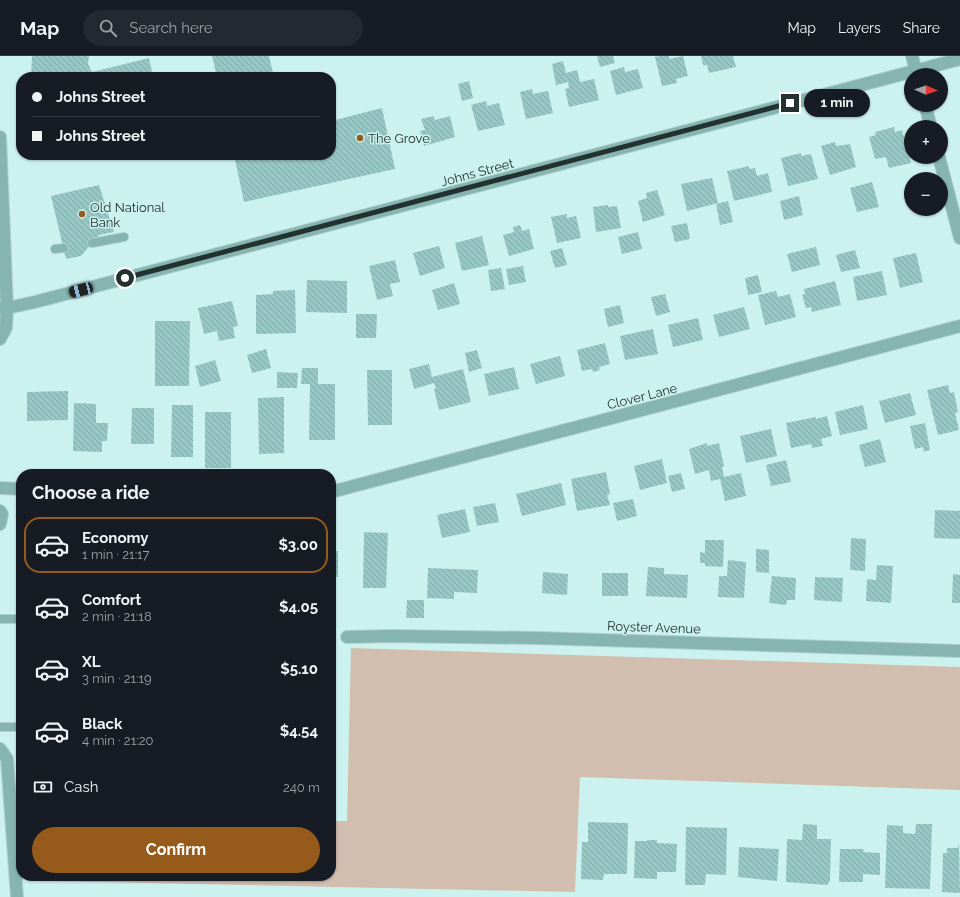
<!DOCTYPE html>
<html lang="en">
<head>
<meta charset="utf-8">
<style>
  :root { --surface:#171b24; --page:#242831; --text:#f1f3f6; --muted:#9ea1a6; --line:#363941; --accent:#965b1b }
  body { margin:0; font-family:Raleway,sans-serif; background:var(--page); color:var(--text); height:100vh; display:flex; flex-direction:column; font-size:15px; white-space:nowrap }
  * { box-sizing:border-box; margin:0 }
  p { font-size:13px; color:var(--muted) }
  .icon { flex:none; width:22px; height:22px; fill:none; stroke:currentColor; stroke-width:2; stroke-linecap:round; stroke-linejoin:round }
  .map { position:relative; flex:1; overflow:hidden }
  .side { position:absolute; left:16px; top:413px; width:320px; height:412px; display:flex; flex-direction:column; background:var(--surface); border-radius:16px; box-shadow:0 1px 3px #0004 }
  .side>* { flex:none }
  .banner { position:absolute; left:16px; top:16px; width:320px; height:88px; border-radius:16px; box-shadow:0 1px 3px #0004; display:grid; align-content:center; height:88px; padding:0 16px; background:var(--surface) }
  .needle { width:26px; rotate:92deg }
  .fabs { position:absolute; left:904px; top:12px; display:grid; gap:8px }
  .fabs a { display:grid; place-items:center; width:44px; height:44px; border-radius:50%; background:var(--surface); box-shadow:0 1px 3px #0004; font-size:20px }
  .end { position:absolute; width:18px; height:18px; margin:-9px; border:5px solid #233231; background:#fff; box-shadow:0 0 0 2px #fff }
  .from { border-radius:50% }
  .bubble { position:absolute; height:28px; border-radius:14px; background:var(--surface); box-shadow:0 1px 3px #0004; font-size:13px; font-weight:700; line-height:28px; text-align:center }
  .car { position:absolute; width:12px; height:24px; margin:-12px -6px; border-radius:5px; box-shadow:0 0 3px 1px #0007; background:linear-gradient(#222 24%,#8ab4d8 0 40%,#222 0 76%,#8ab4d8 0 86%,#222 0) }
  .banner b { display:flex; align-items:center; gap:14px; height:38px; font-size:15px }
  .banner b+b { border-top:1px solid var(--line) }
  .banner i { width:10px; height:10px; background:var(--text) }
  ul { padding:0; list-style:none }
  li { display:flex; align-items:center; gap:12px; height:56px; margin:0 8px 6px; padding:0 8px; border:2px solid transparent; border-radius:16px }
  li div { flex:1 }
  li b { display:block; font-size:15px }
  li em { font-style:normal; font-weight:700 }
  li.active { border-color:var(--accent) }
  li>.icon { width:36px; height:36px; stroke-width:1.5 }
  h2 { padding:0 16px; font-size:18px; line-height:48px }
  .pay { display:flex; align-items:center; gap:10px; height:44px; padding:0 16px; font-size:15px }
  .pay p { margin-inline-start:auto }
  .cta { display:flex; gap:8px; margin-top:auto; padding:8px 16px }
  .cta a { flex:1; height:46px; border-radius:24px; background:var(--accent); color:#fff; font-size:16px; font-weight:700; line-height:46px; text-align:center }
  header { display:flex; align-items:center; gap:24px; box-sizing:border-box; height:56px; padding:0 20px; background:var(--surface); border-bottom:1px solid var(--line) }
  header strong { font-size:19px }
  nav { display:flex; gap:22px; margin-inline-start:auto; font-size:14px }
  .search { width:280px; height:36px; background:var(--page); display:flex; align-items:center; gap:10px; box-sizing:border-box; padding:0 14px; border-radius:22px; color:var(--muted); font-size:15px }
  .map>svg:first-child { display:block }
  .grass { fill:#d1beae }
  .building { fill:url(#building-back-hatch) }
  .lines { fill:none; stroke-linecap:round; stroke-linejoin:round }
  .service-casing { stroke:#aecfcd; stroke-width:10 }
  .minor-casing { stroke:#aecfcd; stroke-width:14 }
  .tertiary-casing { stroke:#aecfcd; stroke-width:14 }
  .service { stroke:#85b4b1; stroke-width:8 }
  .minor { stroke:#85b4b1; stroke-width:12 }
  .tertiary { stroke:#85b4b1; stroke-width:12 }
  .route { stroke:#233231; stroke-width:5 }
  .poi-dot { fill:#965b1b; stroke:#ccf2ef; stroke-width:1.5 }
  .labels { text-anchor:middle; stroke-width:3; stroke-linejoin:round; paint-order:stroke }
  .poi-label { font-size:13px; fill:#233231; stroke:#ccf2ef; text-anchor:start }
  .street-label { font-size:13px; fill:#233231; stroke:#ccf2ef }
</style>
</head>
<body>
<header>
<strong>Map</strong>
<div class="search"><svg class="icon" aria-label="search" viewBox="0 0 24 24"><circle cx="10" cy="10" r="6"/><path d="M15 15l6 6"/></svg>Search here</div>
<nav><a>Map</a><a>Layers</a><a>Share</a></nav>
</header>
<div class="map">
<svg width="960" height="841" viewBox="0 0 960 841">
  <defs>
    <pattern id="building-back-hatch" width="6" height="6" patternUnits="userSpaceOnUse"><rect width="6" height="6" fill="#96c7c4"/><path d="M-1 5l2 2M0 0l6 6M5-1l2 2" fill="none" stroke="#81aba9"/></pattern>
  </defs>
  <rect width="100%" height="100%" fill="#ccf2ef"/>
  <!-- grass -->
  <path class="grass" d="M351,592L960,611V734L580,721L575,836L50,825L51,820H331V765H347Z"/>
  <!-- building -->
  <path class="building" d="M32,0H89L88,8L92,16L149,2L153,21H31Z
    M212,0H269L274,21H217Z
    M597,0H613L615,7L600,11Z
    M660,0H669V3L683,0L688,20L676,23L677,27L662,30L655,1Z
    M701,0H733L736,11L709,17L707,9H703Z
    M563,5L566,17L577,14L580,26L594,23L599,44L569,51L565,33L569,32L568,26L556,29L552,8Z
    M624,11L625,16L638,13L643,32L616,39L610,15Z
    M469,25L473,42L462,45L458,28Z
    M532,33L533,38L548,35L553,57L526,63L520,36Z
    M486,45L487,50L499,47L505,69L478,75L471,49Z
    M382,52L395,113L244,146L234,99H331V65Z
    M433,60L435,64L450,60L455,81L424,90L420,75L425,74L421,63Z
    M894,71L895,76L902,74L911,107L889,112L886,101L875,103L869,81L876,79L875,76Z
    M835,86L836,90L850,88L856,111L830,119L821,90Z
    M801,97V100L811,98L818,123L788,130L781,102Z
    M749,110V113L755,112L757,120L768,117L772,136L734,145L727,115Z
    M712,122L718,147L687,155L681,128Z
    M872,126L879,151L857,156L850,132Z
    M99,129L114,176L99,179L81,200L66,203L51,140Z
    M657,134L665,159L643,166L638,145L647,142L646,137Z
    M799,140L803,159L784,164L780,145Z
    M728,145L733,166L720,169L716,148Z
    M608,149V151L617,150L621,172L596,176L593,151Z
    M567,158V162L576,160L581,182L557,187L551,161Z
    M687,167L690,183L675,186L671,170Z
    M520,169L522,175L529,173L534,193L509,200L503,179L514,176L513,171Z
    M638,176L642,193L622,198L618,181Z
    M482,180L489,209L462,215L455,187Z
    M439,190L445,212L420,220L413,197Z
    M816,191L820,209L792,216L787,198Z
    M562,192L567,209L555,212L550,195Z
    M855,194L860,212L841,216L836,199Z
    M916,197L923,226L900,232L893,202Z
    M395,204L400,226L390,228L393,240L377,244L369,210Z
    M523,210L526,226L509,229L506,213Z
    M501,212L505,233L491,235L488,214Z
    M882,215L887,239L857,245L853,221Z
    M758,219L762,236L748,239L745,222Z
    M307,224L347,225V257L306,256Z
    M835,225L841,249L812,256L811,251L806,252L802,239L805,238L804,233Z
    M454,227L460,248L438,254L432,234Z
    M295,234L296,277L256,278V239L273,238V235Z
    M776,235L778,241L790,238L796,261L765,269L758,239Z
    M665,238L670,256L656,260L651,241Z
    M232,245L238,270L233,271L235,282L219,285L217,275L204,278L198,252Z
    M620,249L624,267L608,271L604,253Z
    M744,251L750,273L719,281L713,259Z
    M356,258H377L376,282H356Z
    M698,262L703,284L673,291L668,269Z
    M155,265H190L189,330H155Z
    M653,273L658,298L625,304L620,280Z
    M605,287L610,308L599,311L600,314L593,316L592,313L582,315L577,294Z
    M266,293L271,312L252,317L247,299Z
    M477,294L482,312L469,316L465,297Z
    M560,300L565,320L536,328L530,308Z
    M215,304L221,325L200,331L195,310Z
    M429,308L432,321L463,313L471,346L439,354L434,333L436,332L434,327L414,333L409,313Z
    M514,311L519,333L489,340L484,318Z
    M302,312H318V328H335V384H309L310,328H301Z
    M367,314H392V369H368Z
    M277,316L298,317L297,332H277Z
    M948,329L950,337L954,336L958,356L955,357L959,374L938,379L927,334Z
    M68,335V364L27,365V336Z
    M910,337L916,359L885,367L879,345Z
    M284,341V397L259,398L258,342Z
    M74,347L96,348V367H108L107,385H102V396L73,395Z
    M172,349H193V401H171Z
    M863,349L868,373L840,379L835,356Z
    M132,352H154V388H131Z
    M205,356H231V412H205Z
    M827,360L832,380L821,383L823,390L812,392L811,388L791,392L786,367L816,361V363Z
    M925,367L930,394L924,396L923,391L915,393L910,370Z
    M771,373L777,400L746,407L740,380Z
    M880,383L886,406L865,411L859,389Z
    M707,387V390L719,387L724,410L722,411L724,421L741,417L746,440L725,445L720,423L711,425L709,414L695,418L689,393Z
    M662,403L667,427L640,434L634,410Z
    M786,404L791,426L771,430L766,409Z
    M606,416L610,438L607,439L610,449L577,455L571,423Z
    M681,417L685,433L672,436L668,420Z
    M561,427L566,449L522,460L516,438Z
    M633,443L637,460L617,465L613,447Z
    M495,447L499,466L477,470L473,451Z
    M465,453L470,476L442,482L437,459Z
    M935,454L960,455V483L934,482Z
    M364,476L388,477L386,532H363Z
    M851,482L866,483L865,515L850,514Z
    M705,484H724L723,511L705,510V507H700V496L705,497Z
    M756,493L769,494V517L756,516Z
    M331,495H338V521H331Z
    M728,504L746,506L744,542L718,541L719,520H727Z
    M877,509L893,510L891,547L866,545L867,523L876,524Z
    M648,511L664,512V518L688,519L687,542L646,540Z
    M428,512L478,514L477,537L454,536V543L427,542Z
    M543,516L568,518L567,539L542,537Z
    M602,517H628V540H602Z
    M953,518L960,519V547H952Z
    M772,520L796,522L795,544H787L786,549L769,547Z
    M815,521L843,522L842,546L814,544Z
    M407,544H424V562H406Z
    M588,766L628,767L627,818H604L603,824L581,823L582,786H588Z
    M803,768L817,769V783H831L830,825L827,829L786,826L787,783L802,784Z
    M916,768H932L930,833L885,832L887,769L903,770V777L915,778Z
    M686,771L727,772L726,819L706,818L705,829H685Z
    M647,784H657V787L677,788L676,816H657V823L634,822L635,785H647Z
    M959,786L960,837L942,836L943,797H947V792H958Z
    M739,791L779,793L777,825L738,821Z
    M840,793H864L863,796L880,797V819L863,818V826H839Z"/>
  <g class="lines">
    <defs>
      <path id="service" d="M92,187L124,181
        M55,193L64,192
        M0,563H21
        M0,671H21"/>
      <path id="minor" d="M912,0L917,19
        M925,49L931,71
        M939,101L960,182
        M0,252H7L35,246L960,3
        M0,432L21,433
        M331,436L960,270
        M347,581L391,580L536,582L960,595"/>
      <path id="tertiary" d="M0,81L7,252L6,272L0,283
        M0,455L2,458L0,468
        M0,693L7,703L17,841"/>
    </defs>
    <!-- service casing -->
    <use href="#service" class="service-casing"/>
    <!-- minor casing -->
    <use href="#minor" class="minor-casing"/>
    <!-- tertiary casing -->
    <use href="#tertiary" class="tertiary-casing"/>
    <!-- service -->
    <use href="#service" class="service"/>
    <!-- minor -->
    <use href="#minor" class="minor"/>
    <!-- tertiary -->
    <use href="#tertiary" class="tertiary"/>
  </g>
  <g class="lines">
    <!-- route -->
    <path class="route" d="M125,222L790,47"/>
  </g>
  <!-- markers -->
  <g class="poi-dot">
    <circle cx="360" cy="82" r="4"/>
    <circle cx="82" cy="158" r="4"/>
  </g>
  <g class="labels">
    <!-- poi labels -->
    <g class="poi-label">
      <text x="368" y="87">The Grove</text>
      <text x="90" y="156">Old National<tspan x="90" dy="15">Bank</tspan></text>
    </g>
    <!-- street labels -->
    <g class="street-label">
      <text transform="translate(477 116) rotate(-15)" y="5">Johns Street</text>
      <text transform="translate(642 340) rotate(-14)" y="5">Clover Lane</text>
      <text transform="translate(654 571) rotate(2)" y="5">Royster Avenue</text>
    </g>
  </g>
</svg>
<div class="fabs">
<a><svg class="needle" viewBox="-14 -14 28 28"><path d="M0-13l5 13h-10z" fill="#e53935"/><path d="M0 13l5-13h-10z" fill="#9ea1a6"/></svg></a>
<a>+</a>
<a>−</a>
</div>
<i class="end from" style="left:125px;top:222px"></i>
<i class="end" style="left:790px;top:47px"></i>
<div class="bubble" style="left:804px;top:33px;width:66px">1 min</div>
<i class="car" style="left:81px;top:234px;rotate:255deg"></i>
<div class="banner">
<b><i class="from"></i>Johns Street</b>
<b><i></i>Johns Street</b>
</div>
<section class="side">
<h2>Choose a ride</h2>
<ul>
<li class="active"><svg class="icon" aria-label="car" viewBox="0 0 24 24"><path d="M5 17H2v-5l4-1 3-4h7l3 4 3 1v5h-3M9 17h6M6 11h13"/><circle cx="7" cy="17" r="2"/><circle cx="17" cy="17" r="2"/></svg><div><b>Economy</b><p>1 min · 21:17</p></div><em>$3.00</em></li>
<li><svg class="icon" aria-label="car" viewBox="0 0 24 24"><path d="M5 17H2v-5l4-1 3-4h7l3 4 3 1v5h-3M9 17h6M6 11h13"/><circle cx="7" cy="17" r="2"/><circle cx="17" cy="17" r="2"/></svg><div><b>Comfort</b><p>2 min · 21:18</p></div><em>$4.05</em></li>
<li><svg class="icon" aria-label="car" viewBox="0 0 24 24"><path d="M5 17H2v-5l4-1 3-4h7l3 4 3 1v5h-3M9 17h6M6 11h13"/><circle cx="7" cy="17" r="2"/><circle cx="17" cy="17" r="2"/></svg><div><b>XL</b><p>3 min · 21:19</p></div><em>$5.10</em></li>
<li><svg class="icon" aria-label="car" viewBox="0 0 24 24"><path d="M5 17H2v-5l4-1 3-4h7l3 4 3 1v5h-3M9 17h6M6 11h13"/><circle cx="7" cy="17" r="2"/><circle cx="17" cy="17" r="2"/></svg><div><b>Black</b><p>4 min · 21:20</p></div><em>$4.54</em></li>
</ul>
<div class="pay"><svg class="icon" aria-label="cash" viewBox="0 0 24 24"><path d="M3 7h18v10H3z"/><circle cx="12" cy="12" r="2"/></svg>Cash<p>240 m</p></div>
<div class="cta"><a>Confirm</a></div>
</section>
</div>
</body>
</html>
